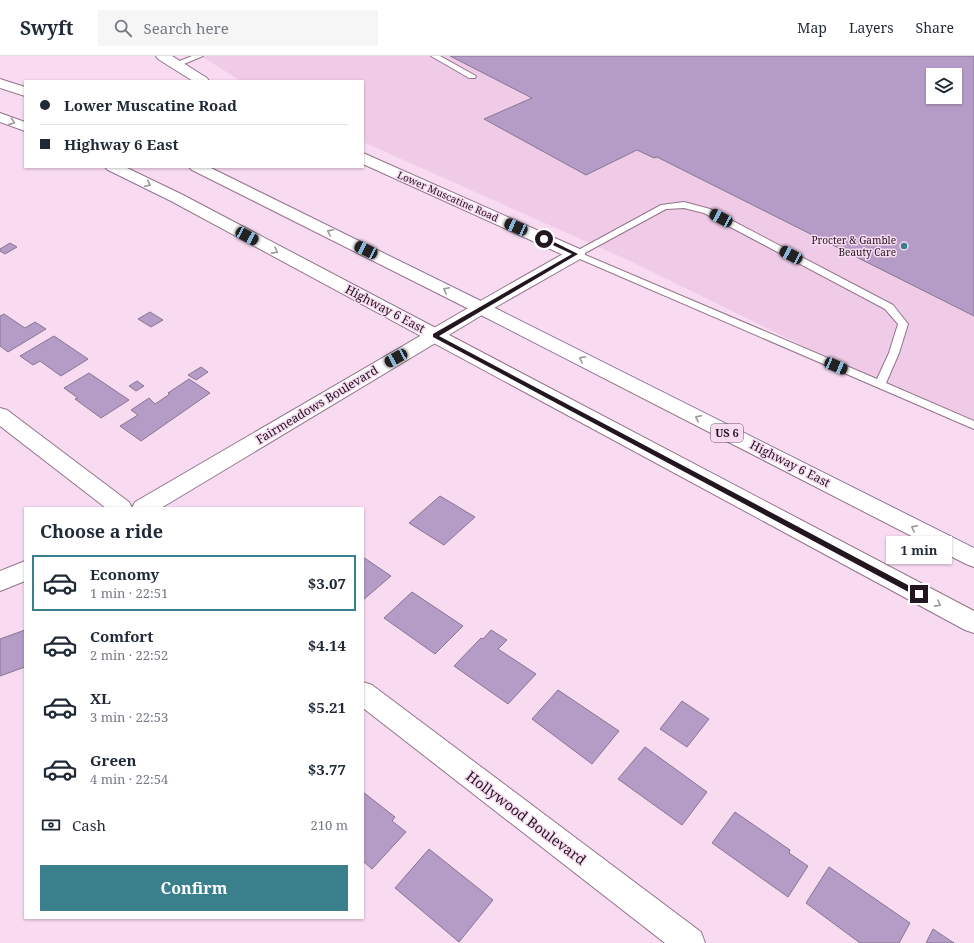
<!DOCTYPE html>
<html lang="en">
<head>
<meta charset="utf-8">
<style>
  :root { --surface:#fff; --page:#f6f6f7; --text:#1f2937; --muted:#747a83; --line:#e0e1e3; --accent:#3a7f8c }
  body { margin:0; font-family:"Noto Serif",serif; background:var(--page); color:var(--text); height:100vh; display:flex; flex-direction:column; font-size:15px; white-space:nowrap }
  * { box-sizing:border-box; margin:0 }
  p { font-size:13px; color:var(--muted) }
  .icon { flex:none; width:22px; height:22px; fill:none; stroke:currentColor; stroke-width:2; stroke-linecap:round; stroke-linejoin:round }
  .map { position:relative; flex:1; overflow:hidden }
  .drawer { position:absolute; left:24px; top:451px; width:340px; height:412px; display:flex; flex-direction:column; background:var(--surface); border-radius:0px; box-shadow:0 1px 3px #0004 }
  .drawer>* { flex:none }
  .guide { position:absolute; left:24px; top:24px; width:340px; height:88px; border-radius:0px; box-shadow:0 1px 3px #0004; display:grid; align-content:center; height:88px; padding:0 16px; background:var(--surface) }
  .buttons { position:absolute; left:926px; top:12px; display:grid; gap:8px }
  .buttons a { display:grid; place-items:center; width:36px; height:36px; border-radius:0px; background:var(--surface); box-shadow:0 1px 3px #0004; font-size:20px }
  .end { position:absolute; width:18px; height:18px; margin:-9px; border:5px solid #22171f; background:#fff; box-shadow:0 0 0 2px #fff }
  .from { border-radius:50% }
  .bubble { position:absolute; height:28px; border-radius:0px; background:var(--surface); box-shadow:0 1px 3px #0004; font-size:13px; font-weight:700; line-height:28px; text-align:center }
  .car { position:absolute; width:12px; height:24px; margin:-12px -6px; border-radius:5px; box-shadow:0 0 3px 1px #0007; background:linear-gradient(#222 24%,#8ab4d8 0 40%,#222 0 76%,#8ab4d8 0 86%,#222 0) }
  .guide b { display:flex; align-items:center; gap:14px; height:38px; font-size:15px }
  .guide b+b { border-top:1px solid var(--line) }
  .guide i { width:10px; height:10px; background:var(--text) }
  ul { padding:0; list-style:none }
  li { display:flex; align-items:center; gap:12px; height:56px; margin:0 8px 6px; padding:0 8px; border:2px solid transparent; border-radius:0px }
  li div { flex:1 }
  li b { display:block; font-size:15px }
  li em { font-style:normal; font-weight:700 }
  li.selected { border-color:var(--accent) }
  li>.icon { width:36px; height:36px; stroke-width:1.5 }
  h2 { padding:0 16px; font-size:18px; line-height:48px }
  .pay { display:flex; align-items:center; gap:10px; height:44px; padding:0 16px; font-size:15px }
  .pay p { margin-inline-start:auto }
  .cta { display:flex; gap:8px; margin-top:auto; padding:8px 16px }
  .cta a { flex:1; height:46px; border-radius:0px; background:var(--accent); color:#fff; font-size:16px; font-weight:700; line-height:46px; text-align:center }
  header { display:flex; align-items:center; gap:24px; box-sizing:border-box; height:56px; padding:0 20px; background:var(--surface); border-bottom:1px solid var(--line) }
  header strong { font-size:19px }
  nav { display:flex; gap:22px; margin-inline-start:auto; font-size:14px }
  .search { width:280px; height:36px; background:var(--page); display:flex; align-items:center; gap:10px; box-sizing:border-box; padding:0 14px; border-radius:0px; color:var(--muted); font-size:15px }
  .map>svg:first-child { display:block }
  .built { fill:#f0cbe7; fill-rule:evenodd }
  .building { fill:#b59cc7; stroke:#867692; fill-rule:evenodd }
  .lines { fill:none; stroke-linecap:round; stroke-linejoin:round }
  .lane-casing { stroke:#91758a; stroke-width:2 }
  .street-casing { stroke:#91758a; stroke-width:2 }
  .secondary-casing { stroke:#91758a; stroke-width:2 }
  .primary-casing { stroke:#91758a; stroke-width:2 }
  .lane { fill:#fff; fill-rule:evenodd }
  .street { fill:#fff; fill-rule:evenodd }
  .secondary { fill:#fff; fill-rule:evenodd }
  .primary { fill:#fff; fill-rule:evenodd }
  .oneway { stroke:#9c979a }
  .route { fill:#22171f }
  .poi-dot { fill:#3a7f8c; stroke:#f8daf1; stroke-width:1.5 }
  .labels { text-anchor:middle; stroke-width:3; stroke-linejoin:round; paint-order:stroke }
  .far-street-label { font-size:10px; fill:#22171f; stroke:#f8daf1 }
  .far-poi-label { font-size:10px; fill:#22171f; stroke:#f8daf1; text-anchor:end }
  .shield { fill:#f8daf1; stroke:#62525e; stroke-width:1 }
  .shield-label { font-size:11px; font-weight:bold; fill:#22171f }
  .street-label { font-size:12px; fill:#22171f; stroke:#f8daf1 }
  .near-street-label { font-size:14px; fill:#22171f; stroke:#f8daf1 }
</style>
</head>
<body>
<header>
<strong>Swyft</strong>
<div class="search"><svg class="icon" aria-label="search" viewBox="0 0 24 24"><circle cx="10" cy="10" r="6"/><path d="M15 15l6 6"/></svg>Search here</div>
<nav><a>Map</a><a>Layers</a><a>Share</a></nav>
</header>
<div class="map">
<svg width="974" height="887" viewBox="0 0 974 887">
  <rect width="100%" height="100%" fill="#f8daf1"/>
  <!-- built -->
  <path class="built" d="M201,0H974V374L630,205L363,86V25H241ZM933,19H955V41H933Z"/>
  <!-- building -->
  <path class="building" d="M450,0H974V260L657,101L654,102L637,94L586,119L484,63L532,42ZM933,19H955V41H933Z
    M10,187L17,191L5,198L0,195V193Z
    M150,256L163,264L151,271L138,263Z
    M4,258L25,272L35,266L46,273L8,296L0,290V260Z
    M54,280L88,303L61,320L40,305L33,309L20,300Z
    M201,311L208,316L196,324L188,319Z
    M89,317L129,344L101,362L75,343L78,342L64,332Z
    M189,323L210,337L141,385L120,370L138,359L131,354L149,342L155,348L170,338L168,337Z
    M137,325L144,330L136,335L129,330Z
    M440,440L475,461L444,489L409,467Z
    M363,501L391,520L363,544Z
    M412,536L463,570L435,598L384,562Z
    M25,574V611L0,620V583Z
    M491,574L507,584L498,593L536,618L508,648L454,610L481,582L483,583Z
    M558,634L619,675L592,708L532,663Z
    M682,645L709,663L687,691L660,673Z
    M645,691L707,736L682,769L618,723Z
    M363,736L395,761L392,765L406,776L372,813L363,805Z
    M735,756L790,794L789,797L808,810L788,841L712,787Z
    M429,793L493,844L459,886L395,832Z
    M829,811L910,867L899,887H860L806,847Z
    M933,873L954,887H926Z"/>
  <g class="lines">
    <defs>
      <path id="lane" d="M192,0H203L179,10H173L172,8Z
        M431,0H440L476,20L475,22H469Z
        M684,146L710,153L893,249L908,268L899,297L886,327L974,365V373L573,200L571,198L661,149ZM684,152L704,157L885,253L898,268L889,297L877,323L583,198L666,153Z"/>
      <path id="street" d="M576,193L582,194L585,198L582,202L487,256L161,452H106L0,370V352L7,354L129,446L132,452L135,446L475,248L570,194Z
        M25,505V525L0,535V515Z
        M363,626L372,629L701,876L705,887H665L363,652Z"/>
      <path id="secondary" d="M156,0H172L207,22L209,25H193L158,3Z
        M363,97L582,194L585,198L582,202L576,203L570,202L363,108Z"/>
      <path id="primary" d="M0,23L25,31V40L0,32Z
        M0,57L25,66V75L0,66Z
        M105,111H125L183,139L974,555V577L965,574L171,145L108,114Z
        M189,111H209L487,248L974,492V511L966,508L475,256L192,114Z"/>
    </defs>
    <!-- lane casing -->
    <use href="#lane" class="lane-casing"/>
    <!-- street casing -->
    <use href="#street" class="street-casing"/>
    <!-- secondary casing -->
    <use href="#secondary" class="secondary-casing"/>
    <!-- primary casing -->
    <use href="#primary" class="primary-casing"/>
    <!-- lane -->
    <use href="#lane" class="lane"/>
    <!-- street -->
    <use href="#street" class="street"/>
    <!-- secondary -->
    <use href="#secondary" class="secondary"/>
    <!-- primary -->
    <use href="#primary" class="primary"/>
  </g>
  <!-- one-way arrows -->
  <defs><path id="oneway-chevron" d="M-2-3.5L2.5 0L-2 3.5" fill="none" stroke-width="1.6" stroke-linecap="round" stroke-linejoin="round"/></defs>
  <g class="oneway">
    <use href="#oneway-chevron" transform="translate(12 66) rotate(21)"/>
    <use href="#oneway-chevron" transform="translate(148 128) rotate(26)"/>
    <use href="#oneway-chevron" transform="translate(330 176) rotate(-153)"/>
    <use href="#oneway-chevron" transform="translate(275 195) rotate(28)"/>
    <use href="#oneway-chevron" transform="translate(446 234) rotate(-153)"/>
    <use href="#oneway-chevron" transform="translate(582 303) rotate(-153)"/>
    <use href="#oneway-chevron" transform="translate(698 362) rotate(-153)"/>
    <use href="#oneway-chevron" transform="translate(914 472) rotate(-153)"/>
    <use href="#oneway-chevron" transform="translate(938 548) rotate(28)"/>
  </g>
  <!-- route -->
  <path class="route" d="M542,182H546L578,198L439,280L921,536V540H916L433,281V278L572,198L542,184Z"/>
  <!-- markers -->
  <circle class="poi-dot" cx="904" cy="190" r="4"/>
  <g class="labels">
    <!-- far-street labels -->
    <g class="far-street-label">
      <text transform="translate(448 140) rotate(24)" y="4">Lower Muscatine Road</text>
    </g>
    <!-- far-poi labels -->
    <g class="far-poi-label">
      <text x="896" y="188">Procter &amp; Gamble<tspan x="896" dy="12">Beauty Care</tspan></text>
    </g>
    <!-- shield labels -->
    <rect class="shield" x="711" y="368" width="32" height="18" rx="3"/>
    <g class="shield-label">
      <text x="727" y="381">US 6</text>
    </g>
    <!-- street labels -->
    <g class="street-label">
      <text transform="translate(385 253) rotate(28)" y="4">Highway 6 East</text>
      <text transform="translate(317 349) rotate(-31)" y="4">Fairmeadows Boulevard</text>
      <text transform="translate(790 408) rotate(27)" y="4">Highway 6 East</text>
    </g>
    <!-- near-street labels -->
    <g class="near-street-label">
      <text transform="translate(526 762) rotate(37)" y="5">Hollywood Boulevard</text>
    </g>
  </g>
</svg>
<div class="buttons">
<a><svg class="icon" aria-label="layers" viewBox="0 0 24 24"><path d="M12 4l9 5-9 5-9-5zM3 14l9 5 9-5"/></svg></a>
</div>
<i class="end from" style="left:544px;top:183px"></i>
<i class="end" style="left:919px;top:538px"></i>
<div class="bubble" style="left:886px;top:480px;width:66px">1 min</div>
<i class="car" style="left:721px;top:162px;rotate:298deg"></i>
<i class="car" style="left:516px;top:171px;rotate:294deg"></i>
<i class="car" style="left:247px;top:180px;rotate:118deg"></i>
<i class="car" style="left:366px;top:194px;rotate:296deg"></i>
<i class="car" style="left:791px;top:199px;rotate:298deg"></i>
<i class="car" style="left:396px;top:302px;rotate:241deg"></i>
<i class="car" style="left:836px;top:310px;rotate:113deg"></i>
<div class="guide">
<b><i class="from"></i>Lower Muscatine Road</b>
<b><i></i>Highway 6 East</b>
</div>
<section class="drawer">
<h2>Choose a ride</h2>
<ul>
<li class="selected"><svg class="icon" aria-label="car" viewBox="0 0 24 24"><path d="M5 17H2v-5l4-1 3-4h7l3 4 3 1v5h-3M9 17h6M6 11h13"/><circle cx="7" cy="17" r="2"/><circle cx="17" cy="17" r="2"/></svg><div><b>Economy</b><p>1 min · 22:51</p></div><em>$3.07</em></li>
<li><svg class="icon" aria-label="car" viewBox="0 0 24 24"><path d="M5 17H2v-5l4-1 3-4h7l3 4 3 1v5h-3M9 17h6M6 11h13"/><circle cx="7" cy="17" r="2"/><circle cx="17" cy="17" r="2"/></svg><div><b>Comfort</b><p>2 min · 22:52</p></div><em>$4.14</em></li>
<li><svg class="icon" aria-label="car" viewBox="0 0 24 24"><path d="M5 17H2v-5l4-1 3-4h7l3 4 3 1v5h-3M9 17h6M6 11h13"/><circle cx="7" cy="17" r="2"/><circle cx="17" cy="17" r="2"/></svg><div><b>XL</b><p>3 min · 22:53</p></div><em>$5.21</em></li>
<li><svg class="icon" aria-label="car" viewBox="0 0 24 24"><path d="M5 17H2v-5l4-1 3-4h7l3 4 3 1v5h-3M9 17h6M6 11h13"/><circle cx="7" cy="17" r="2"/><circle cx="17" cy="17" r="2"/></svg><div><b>Green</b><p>4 min · 22:54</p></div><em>$3.77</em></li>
</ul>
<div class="pay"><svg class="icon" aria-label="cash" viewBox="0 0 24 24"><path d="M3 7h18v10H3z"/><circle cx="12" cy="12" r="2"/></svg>Cash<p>210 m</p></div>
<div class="cta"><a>Confirm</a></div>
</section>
</div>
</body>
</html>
